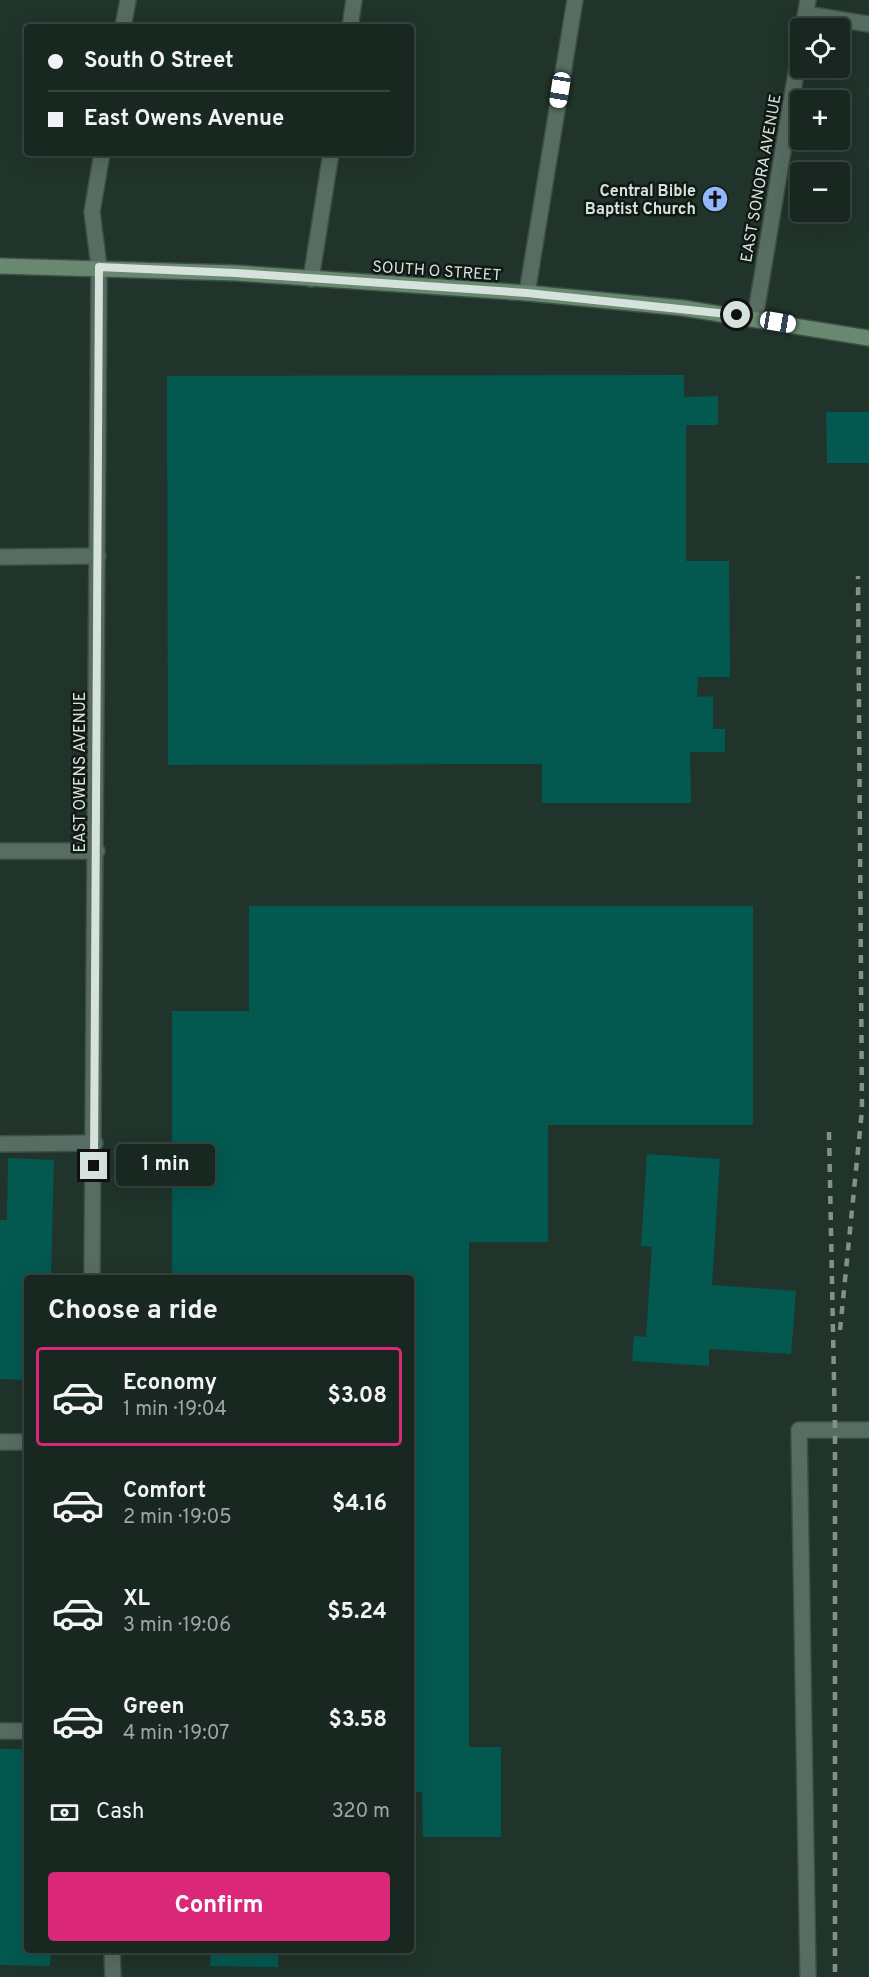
<!DOCTYPE html>
<html lang="en">
<head>
<meta charset="utf-8">
<style>
  :root { --surface:#182720; --page:#212f29; --text:#f1f3f6; --muted:#9fa5a5; --line:#36443e; --accent:#db2777 }
  body { margin:0; font-family:Overpass,sans-serif; background:var(--page); color:var(--text); height:100vh; display:flex; flex-direction:column; font-size:22px; white-space:nowrap }
  * { box-sizing:border-box; margin:0 }
  p { font-size:20px; color:var(--muted) }
  .icon { flex:none; width:33px; height:33px; fill:none; stroke:currentColor; stroke-width:2; stroke-linecap:round; stroke-linejoin:round }
  .map { position:relative; flex:1; overflow:hidden }
  .sheet { position:absolute; left:24px; top:1275px; width:390px; height:678px; display:flex; flex-direction:column; background:var(--surface); border-radius:6px; box-shadow:0 6px 24px #0002,0 0 0 2px var(--line) }
  .sheet>* { flex:none }
  .banner { position:absolute; left:24px; top:24px; width:390px; height:132px; border-radius:6px; box-shadow:0 6px 24px #0002,0 0 0 2px var(--line); display:grid; align-content:center; height:132px; padding:0 24px; background:var(--surface) }
  .buttons { position:absolute; left:790px; top:18px; display:grid; gap:12px }
  .buttons a { display:grid; place-items:center; width:60px; height:60px; border-radius:6px; background:var(--surface); box-shadow:0 6px 24px #0002,0 0 0 2px var(--line); font-size:30px }
  .end { position:absolute; width:27px; height:27px; margin:-14px; border:8px solid #d6e2dc; background:#111; box-shadow:0 0 0 3px #111 }
  .from { border-radius:50% }
  .bubble { position:absolute; height:42px; border-radius:6px; background:var(--surface); box-shadow:0 6px 24px #0002,0 0 0 2px var(--line); font-size:20px; font-weight:700; line-height:42px; text-align:center }
  .car { position:absolute; width:18px; height:36px; margin:-18px -9px; border-radius:8px; box-shadow:0 0 4px 2px #0007; background:linear-gradient(#fff 24%,#345 0 40%,#fff 0 76%,#345 0 86%,#fff 0) }
  .banner b { display:flex; align-items:center; gap:21px; height:57px; font-size:22px }
  .banner b+b { border-top:2px solid var(--line) }
  .banner i { width:15px; height:15px; background:var(--text) }
  ul { padding:0; list-style:none }
  li { display:flex; align-items:center; gap:18px; height:99px; margin:0 12px 9px; padding:0 12px; border:3px solid transparent; border-radius:6px }
  li div { flex:1 }
  li b { display:block; font-size:22px }
  li em { font-style:normal; font-weight:700 }
  li.on { border-color:var(--accent) }
  li>.icon { width:54px; height:54px; stroke-width:1.5 }
  h2 { padding:0 24px; font-size:27px; line-height:72px }
  .pay { display:flex; align-items:center; gap:15px; height:66px; padding:0 24px; font-size:22px }
  .pay p { margin-inline-start:auto }
  .primary-button { display:flex; gap:12px; margin-top:auto; padding:12px 24px }
  .primary-button a { flex:1; height:69px; border-radius:6px; background:var(--accent); color:#fff; font-size:24px; font-weight:700; line-height:69px; text-align:center }
  .map>svg:first-child { display:block }
  .building { fill:#035850 }
  .lines { fill:none; stroke-linecap:round; stroke-linejoin:round }
  .service-casing { stroke:#3e4f47; stroke-width:18 }
  .minor-casing { stroke:#3e4f47; stroke-width:18 }
  .secondary-casing { stroke:#3e4f47; stroke-width:18 }
  .service { stroke:#576c62; stroke-width:15 }
  .minor { stroke:#576c62; stroke-width:15 }
  .secondary { stroke:#688970; stroke-width:15 }
  .rail { stroke:#82928b; stroke-width:4.5; stroke-dasharray:8 8; stroke-linecap:butt }
  .route { stroke:#d6e2dc; stroke-width:8 }
  .labels { text-anchor:middle; stroke-width:5; stroke-linejoin:round; paint-order:stroke }
  .street-label { font-size:16px; fill:#d6e2dc; stroke:#111915 }
  .poi-label { font-size:16px; font-weight:bold; fill:#d6e2dc; stroke:#111915; text-anchor:end }
</style>
</head>
<body>
<div class="map">
<svg width="869" height="1977" viewBox="0 0 869 1977">
  <rect width="100%" height="100%" fill="#20342b"/>
  <!-- building -->
  <path class="building" d="M684,375V397L718,396V425H686V561H729L730,677H698L697,697L713,696V729H725V752H690L691,803H542V764L168,765L167,376Z
    M826,412H869V463H827Z
    M249,906H753V1125H548V1242H469V1747H501V1837H423L422,1792H411V1278H172V1011H249Z
    M647,1154L720,1159L712,1285L796,1291L791,1354L709,1349V1366L632,1361L634,1336L646,1337L652,1247L641,1246Z
    M8,1158L54,1160L51,1278H27V1380L0,1379V1220H7Z
    M0,1749H27V1950H51L50,1966L0,1965Z
    M211,1950H278V1967L210,1966Z"/>
  <g class="lines">
    <defs>
      <path id="service" d="M806,14L869,24
        M123,27L128,0
        M99,267L92,212L102,153
        M527,293L575,0
        M0,557L98,556
        M0,1144L95,1143
        M0,1731H27
        M808,1977L799,1430H869"/>
      <path id="minor" d="M350,27L354,0
        M803,28L808,0
        M311,279L331,153
        M755,318L801,43
        M0,851H97
        M92,1278L99,267
        M0,1442H27
        M112,1950L113,1977"/>
      <path id="secondary" d="M0,266L236,273L527,293L683,308L869,338"/>
    </defs>
    <!-- service casing -->
    <use href="#service" class="service-casing"/>
    <!-- minor casing -->
    <use href="#minor" class="minor-casing"/>
    <!-- secondary casing -->
    <use href="#secondary" class="secondary-casing"/>
    <!-- service -->
    <use href="#service" class="service"/>
    <!-- minor -->
    <use href="#minor" class="minor"/>
    <!-- secondary -->
    <use href="#secondary" class="secondary"/>
    <!-- rail -->
    <path class="rail" d="M829,1132L835,1430V1977
      M840,1330L862,1110L858,576"/>
  </g>
  <g class="lines">
    <!-- route -->
    <path class="route" d="M94,1166L99,267L236,273L527,293L737,315"/>
  </g>
  <!-- icons -->
  <defs>
    <symbol id="church-disc" viewBox="-11 -11 22 22"><circle r="9.5" fill="#93b7fd" stroke="#111915"/><path d="M-1.2-6h2.4v3.5h3.3v2.4h-3.3V6h-2.4V-.1h-3.3v-2.4h3.3Z" fill="#111"/></symbol>
  </defs>
  <g fill-rule="evenodd">
    <use href="#church-disc" x="700" y="184" width="30" height="30"/>
  </g>
  <g class="labels">
    <!-- street labels -->
    <g class="street-label">
      <text transform="translate(760 178) rotate(-80)" y="6">EAST SONORA AVENUE</text>
      <text transform="translate(437 270) rotate(4)" y="6">SOUTH O STREET</text>
      <text transform="translate(79 772) rotate(-90)" y="6">EAST OWENS AVENUE</text>
    </g>
    <!-- poi labels -->
    <g class="poi-label">
      <text x="696" y="196">Central Bible<tspan x="696" dy="18">Baptist Church</tspan></text>
    </g>
  </g>
</svg>
<div class="buttons">
<a><svg class="icon" aria-label="locate" viewBox="0 0 24 24"><circle cx="12" cy="12" r="6"/><path d="M12 2v4M12 18v4M2 12h4M18 12h4"/></svg></a>
<a>+</a>
<a>−</a>
</div>
<i class="end from" style="left:737px;top:315px"></i>
<i class="end" style="left:94px;top:1166px"></i>
<div class="bubble" style="left:116px;top:1144px;width:99px">1 min</div>
<i class="car" style="left:560px;top:90px;rotate:189deg"></i>
<i class="car" style="left:778px;top:322px;rotate:100deg"></i>
<div class="banner">
<b><i class="from"></i>South O Street</b>
<b><i></i>East Owens Avenue</b>
</div>
<section class="sheet">
<h2>Choose a ride</h2>
<ul>
<li class="on"><svg class="icon" aria-label="car" viewBox="0 0 24 24"><path d="M5 17H2v-5l4-1 3-4h7l3 4 3 1v5h-3M9 17h6M6 11h13"/><circle cx="7" cy="17" r="2"/><circle cx="17" cy="17" r="2"/></svg><div><b>Economy</b><p>1 min · 19:04</p></div><em>$3.08</em></li>
<li><svg class="icon" aria-label="car" viewBox="0 0 24 24"><path d="M5 17H2v-5l4-1 3-4h7l3 4 3 1v5h-3M9 17h6M6 11h13"/><circle cx="7" cy="17" r="2"/><circle cx="17" cy="17" r="2"/></svg><div><b>Comfort</b><p>2 min · 19:05</p></div><em>$4.16</em></li>
<li><svg class="icon" aria-label="car" viewBox="0 0 24 24"><path d="M5 17H2v-5l4-1 3-4h7l3 4 3 1v5h-3M9 17h6M6 11h13"/><circle cx="7" cy="17" r="2"/><circle cx="17" cy="17" r="2"/></svg><div><b>XL</b><p>3 min · 19:06</p></div><em>$5.24</em></li>
<li><svg class="icon" aria-label="car" viewBox="0 0 24 24"><path d="M5 17H2v-5l4-1 3-4h7l3 4 3 1v5h-3M9 17h6M6 11h13"/><circle cx="7" cy="17" r="2"/><circle cx="17" cy="17" r="2"/></svg><div><b>Green</b><p>4 min · 19:07</p></div><em>$3.58</em></li>
</ul>
<div class="pay"><svg class="icon" aria-label="cash" viewBox="0 0 24 24"><path d="M3 7h18v10H3z"/><circle cx="12" cy="12" r="2"/></svg>Cash<p>320 m</p></div>
<div class="primary-button"><a>Confirm</a></div>
</section>
</div>
</body>
</html>
